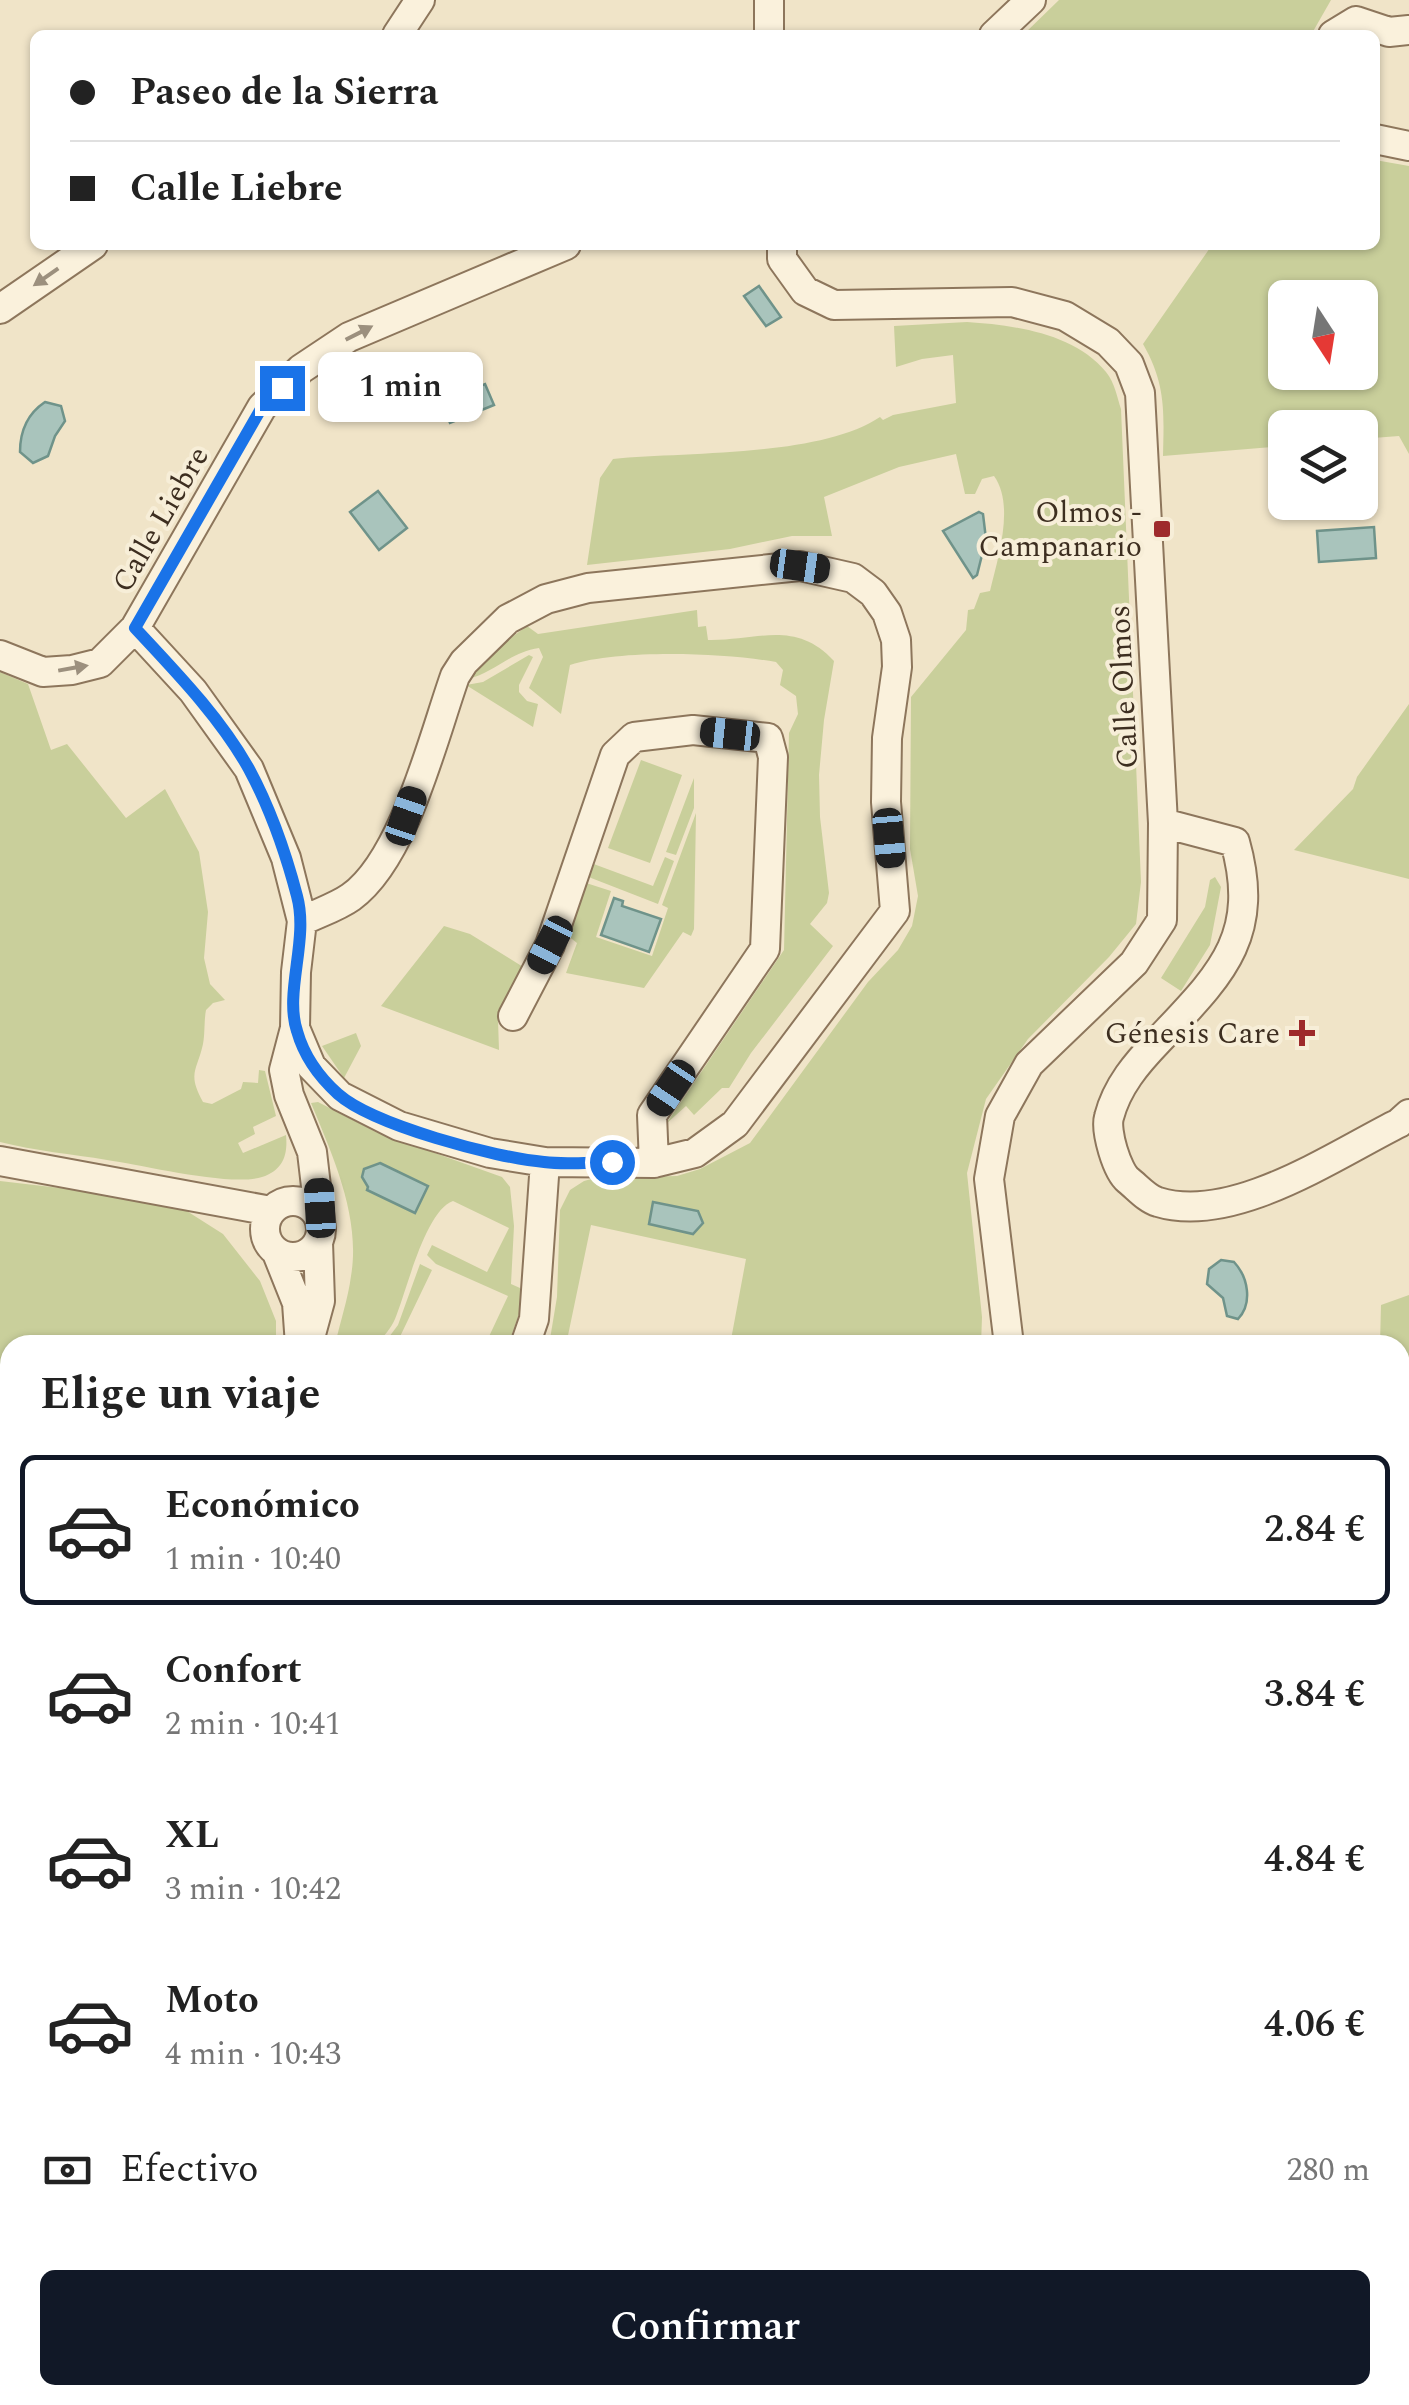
<!DOCTYPE html>
<html lang="es">
<head>
<meta charset="utf-8">
<style>
  :root { --surface:#fff; --page:#f2f2f2; --text:#222; --muted:#767676; --line:#e0e0e0; --accent:#111827 }
  body { margin:0; font-family:Spectral,serif; background:var(--page); color:var(--text); height:100vh; display:flex; flex-direction:column; font-size:38px; white-space:nowrap }
  * { box-sizing:border-box; margin:0 }
  p { font-size:32px; color:var(--muted) }
  .icon { flex:none; width:55px; height:55px; fill:none; stroke:currentColor; stroke-width:2; stroke-linecap:round; stroke-linejoin:round }
  .map { position:relative; flex:1; overflow:hidden }
  .drawer { position:absolute; left:0px; top:1335px; width:1410px; height:1070px; display:flex; flex-direction:column; background:var(--surface); border-radius:30px 30px 0 0; box-shadow:0 2px 8px #0004 }
  .drawer>* { flex:none }
  .banner { position:absolute; left:30px; top:30px; width:1350px; height:220px; border-radius:15px; box-shadow:0 2px 8px #0004; display:grid; align-content:center; height:220px; padding:0 40px; background:var(--surface) }
  .needle { width:65px; rotate:168deg }
  .controls { position:absolute; left:1268px; top:280px; display:grid; gap:20px }
  .controls a { display:grid; place-items:center; width:110px; height:110px; border-radius:15px; background:var(--surface); box-shadow:0 2px 8px #0004; font-size:50px }
  .end { position:absolute; width:45px; height:45px; margin:-22px; border:12px solid #1a73e8; background:#fff; box-shadow:0 0 0 5px #fff }
  .from { border-radius:50% }
  .bubble { position:absolute; height:70px; border-radius:15px; background:var(--surface); box-shadow:0 2px 8px #0004; font-size:32px; font-weight:600; line-height:70px; text-align:center }
  .car { position:absolute; width:30px; height:60px; margin:-30px -15px; border-radius:12px; box-shadow:0 0 8px 2px #0007; background:linear-gradient(#222 24%,#8ab4d8 0 40%,#222 0 76%,#8ab4d8 0 86%,#222 0) }
  .banner b { display:flex; align-items:center; gap:35px; height:95px; font-size:38px }
  .banner b+b { border-top:2px solid var(--line) }
  .banner i { width:25px; height:25px; background:var(--text) }
  ul { padding:0; list-style:none }
  li { display:flex; align-items:center; gap:30px; height:150px; margin:0 20px 15px; padding:0 20px; border:5px solid transparent; border-radius:15px }
  li div { flex:1 }
  li b { display:block; font-size:38px }
  li em { font-style:normal; font-weight:600 }
  li.active { border-color:var(--accent) }
  li>.icon { width:90px; height:90px; stroke-width:1.5 }
  h2 { padding:0 40px; font-size:45px; line-height:120px }
  .pay { display:flex; align-items:center; gap:25px; height:110px; padding:0 40px; font-size:38px }
  .pay p { margin-inline-start:auto }
  .primary-button { display:flex; gap:20px; margin-top:auto; padding:20px 40px }
  .primary-button a { flex:1; height:115px; border-radius:15px; background:var(--accent); color:#fff; font-size:40px; font-weight:600; line-height:115px; text-align:center }
  .map>svg:first-child { display:block }
  .green { fill:#c9cf9b; fill-rule:evenodd }
  .water { fill:#a9c4bc; stroke:#6f938a; stroke-width:2.5 }
  .lines { fill:none; stroke-linecap:round; stroke-linejoin:round }
  .highway-tunnel { stroke:#ccc0a6; stroke-width:40; stroke-dasharray:40 20; stroke-linecap:butt }
  .minor-casing { stroke:#8d765c; stroke-width:32 }
  .highway-casing { stroke:#5b4430; stroke-width:45 }
  .minor { stroke:#faf1dc; stroke-width:28 }
  .highway { stroke:#e0a458; stroke-width:40 }
  .oneway { fill:#9c907e }
  .route { stroke:#1a73e8; stroke-width:12 }
  .poi-dot { fill:#9e2a2b; stroke:#f7eed8; stroke-width:4 }
  .labels { text-anchor:middle; stroke-width:8; stroke-linejoin:round; paint-order:stroke }
  .poi-label { font-size:30px; fill:#3d2e20; stroke:#f7eed8; text-anchor:end }
  .street-label { font-size:30px; fill:#3d2e20; stroke:#f7eed8 }
</style>
</head>
<body>
<div class="map">
<svg width="1409" height="2405" viewBox="0 0 1409 2405">
  <rect width="100%" height="100%" fill="#f0e4c8"/>
  <!-- green -->
  <path class="green" d="M1059,0H1331L1311,35H1023Z
    M1375,160L1409,166V454L1399,436L1360,439V428H1285V446L1163,456C1164,412 1166,384 1143,344L1212,245H1375ZM1285,298H1360V372H1285Z
    M967,322C1013,325 1074,333 1106,372C1115,383 1117,397 1121,409L1141,882L1136,924L1109,957L1028,1039L986,1099L967,1173L982,1317L981,1345H730L746,1259L591,1225L566,1345H549L557,1297L560,1210L570,1190L584,1181L595,1178L677,1176L700,1169L750,1143L868,982L898,950L912,926L918,896L910,849L911,697L966,630L968,610L974,609L980,593L990,591C998,558 1015,505 994,476L982,479L975,494H965L956,454L899,467L824,497L832,536H792L730,549L587,565L600,478L613,459C685,452 821,457 880,417L883,420L893,415L956,403L953,355L922,359L896,367L894,326Z
    M697,610L698,627L706,626L708,640C757,641 795,619 834,661L824,720L819,775L820,817L829,893L827,903L810,924L833,946L751,1053L729,1088H722L694,1115L686,1106L666,1124L784,950L789,733L798,714L796,696L780,685L783,670L776,662C724,653 621,649 570,665L561,714L529,688L543,657L539,648C510,652 494,673 468,679L497,648L527,626L538,634Z
    M529,655L533,657L519,685V692L527,701L538,704L533,727L466,685L483,682Z
    M0,672L28,684L51,750L67,744L126,818L165,789L199,852L208,912L204,958L210,984L225,1000L213,1003L206,1010C204,1020 205,1035 203,1044C197,1071 187,1073 203,1102L212,1104L241,1089L243,1082L258,1083L259,1070L265,1071L276,1116L253,1127L255,1134L238,1143L243,1153L286,1135C288,1155 283,1170 262,1177C230,1187 143,1165 107,1160C72,1154 35,1151 0,1142Z
    M1409,704V879L1294,850L1353,789L1357,777Z
    M641,760L682,775L650,863L608,848Z
    M694,778V808L676,855L666,852Z
    M696,813L694,929L691,936L683,932L644,988L566,973L577,943L567,935L583,882L611,891L596,937L652,956L668,908L662,905Z
    M665,857L674,861L658,904L586,876L591,863L653,886Z
    M1215,877L1221,887L1210,945L1181,991L1161,978L1205,907L1210,880Z
    M444,926L470,934L528,970L498,1020L499,1050L381,1006Z
    M356,1033L361,1046L344,1078L322,1046Z
    M318,1102L376,1132L502,1177L510,1187L514,1226L511,1284L520,1288L521,1308L508,1345H485L508,1296L436,1264L427,1255L432,1245L487,1272L509,1228L453,1201C425,1211 407,1290 395,1319C391,1329 383,1336 377,1345H335C340,1322 348,1299 351,1276C361,1218 333,1156 311,1103Z
    M0,1181L171,1201L223,1234L260,1281L276,1321V1345H10V1621L0,1612Z
    M420,1264L432,1270L396,1345H383L398,1325Z
    M1409,1295V1928L1400,1923V1345H1380L1381,1305Z
    M0,1791L10,1805V1880L0,1865Z
    M1400,1957L1409,1963V2043L1400,2039Z
    M0,2015L10,2025V2395H34L33,2405H0Z
    M1409,2202V2285L1400,2281V2220Z"/>
  <!-- water -->
  <path class="water" d="M759,286L781,317L766,326L744,296Z
    M485,384L494,405L450,423L441,402Z
    M45,402L61,406L65,421L55,436L48,456L33,463L20,452C20,431 27,414 45,402Z
    M378,491L407,528L379,550L350,512Z
    M979,512L983,514L986,539L977,575L973,578L943,531Z
    M1374,527L1376,558L1319,562L1317,531Z
    M614,898L623,901L622,906L661,919L649,952L601,935Z
    M380,1163L428,1186L415,1213L367,1190L368,1187L362,1177L364,1169Z
    M653,1202L698,1211L703,1223L693,1234L649,1224Z
    M1221,1260L1234,1262C1248,1277 1253,1303 1238,1319L1227,1316L1223,1298L1207,1284L1209,1269Z"/>
  <g class="lines">
    <!-- highway-tunnel -->
    <path class="highway-tunnel" d="M427,2395L441,2405"/>
    <defs>
      <path id="minor" d="M769,0V35
        M1356,21L1389,32L1409,30
        M397,35L420,0
        M994,35L1031,0
        M1333,35L1356,21
        M1375,139L1409,146
        M782,245V259L805,291L834,305L1012,302L1065,316L1108,342L1129,364L1140,393L1163,823L1162,920L1134,963L1029,1064L1000,1116L989,1179L1009,1345
        M0,309L93,245
        M135,628L193,691L249,769L286,858L302,921L296,972L295,1028L284,1070L289,1095L312,1152L321,1229
        M0,655L43,672L72,670L100,663L135,628L262,407L301,369L349,337L566,245
        M1163,823L1235,842C1262,938 1219,976 1158,1041C1137,1063 1117,1086 1109,1117C1105,1131 1117,1171 1128,1180C1137,1187 1147,1199 1158,1202C1233,1225 1333,1156 1399,1123L1409,1114
        M513,1016L550,945L615,755L634,737L693,730L768,738L773,757L765,949L652,1115L654,1163
        M295,1028L311,1066L340,1096L399,1126L490,1153L545,1162L654,1163L695,1153L735,1124L895,911L886,802L887,738L897,667L896,640L887,613L873,593L853,578L800,566L588,588L546,599L508,619L464,662L455,676C433,738 404,859 351,897C337,907 318,913 302,921
        M0,1161L271,1211
        M265 1229a28 28 0 1 1 56 0a28 28 0 1 1-56 0Z
        M277,1253L297,1303L300,1345
        M308,1345L320,1301L318,1242
        M525,1345L534,1319L545,1162
        M646,2395L664,2405
        M496,2405L505,2395
        M962,2405L971,2395"/>
      <path id="highway" d="M0,1743L10,1757
        M0,1913L10,1928"/>
    </defs>
    <!-- minor casing -->
    <use href="#minor" class="minor-casing"/>
    <!-- highway casing -->
    <use href="#highway" class="highway-casing"/>
    <!-- minor -->
    <use href="#minor" class="minor"/>
    <!-- highway -->
    <use href="#highway" class="highway"/>
  </g>
  <!-- one-way arrows -->
  <defs><path id="oneway-solid" d="M-6-.8H1V-3.2L6.5 0L1 3.2V.8H-6Z" transform="scale(2.5)"/></defs>
  <g class="oneway">
    <use href="#oneway-solid" transform="translate(46 277) rotate(145)"/>
    <use href="#oneway-solid" transform="translate(359 333) rotate(-27)"/>
    <use href="#oneway-solid" transform="translate(73 668) rotate(-10)"/>
  </g>
  <g class="lines">
    <!-- route -->
    <path class="route" d="M282,388L262,407L135,628C175,671 220,717 249,769C270,808 286,854 297,896C309,940 284,992 297,1031C304,1056 318,1076 338,1094C373,1125 496,1158 544,1162C567,1165 590,1162 612,1162"/>
  </g>
  <!-- markers -->
  <g class="poi-dot">
    <rect x="1152" y="519" width="20" height="20" rx="5"/>
    <path d="M1297 1018h10v10h10v10h-10v10h-10v-10h-10v-10h10z"/>
  </g>
  <g class="labels">
    <!-- poi labels -->
    <g class="poi-label">
      <text x="1142" y="522">Olmos -<tspan x="1142" dy="34">Campanario</tspan></text>
      <text x="1280" y="1043">Génesis Care</text>
    </g>
    <!-- street labels -->
    <g class="street-label">
      <text transform="translate(160 519) rotate(-60)" y="10">Calle Liebre</text>
      <text transform="translate(1123 687) rotate(-93)" y="10">Calle Olmos</text>
    </g>
  </g>
</svg>
<div class="controls">
<a><svg class="needle" viewBox="-14 -14 28 28"><path d="M0-13l5 13h-10z" fill="#e53935"/><path d="M0 13l5-13h-10z" fill="#767676"/></svg></a>
<a><svg class="icon" aria-label="layers" viewBox="0 0 24 24"><path d="M12 4l9 5-9 5-9-5zM3 14l9 5 9-5"/></svg></a>
</div>
<i class="end from" style="left:612px;top:1162px"></i>
<i class="end" style="left:282px;top:388px"></i>
<div class="bubble" style="left:318px;top:352px;width:165px">1 min</div>
<i class="car" style="left:800px;top:566px;rotate:98deg"></i>
<i class="car" style="left:730px;top:734px;rotate:276deg"></i>
<i class="car" style="left:406px;top:816px;rotate:19deg"></i>
<i class="car" style="left:889px;top:838px;rotate:175deg"></i>
<i class="car" style="left:550px;top:945px;rotate:207deg"></i>
<i class="car" style="left:671px;top:1088px;rotate:214deg"></i>
<i class="car" style="left:320px;top:1208px;rotate:357deg"></i>
<div class="banner">
<b><i class="from"></i>Paseo de la Sierra</b>
<b><i></i>Calle Liebre</b>
</div>
<section class="drawer">
<h2>Elige un viaje</h2>
<ul>
<li class="active"><svg class="icon" aria-label="car" viewBox="0 0 24 24"><path d="M5 17H2v-5l4-1 3-4h7l3 4 3 1v5h-3M9 17h6M6 11h13"/><circle cx="7" cy="17" r="2"/><circle cx="17" cy="17" r="2"/></svg><div><b>Económico</b><p>1 min · 10:40</p></div><em>2.84 €</em></li>
<li><svg class="icon" aria-label="car" viewBox="0 0 24 24"><path d="M5 17H2v-5l4-1 3-4h7l3 4 3 1v5h-3M9 17h6M6 11h13"/><circle cx="7" cy="17" r="2"/><circle cx="17" cy="17" r="2"/></svg><div><b>Confort</b><p>2 min · 10:41</p></div><em>3.84 €</em></li>
<li><svg class="icon" aria-label="car" viewBox="0 0 24 24"><path d="M5 17H2v-5l4-1 3-4h7l3 4 3 1v5h-3M9 17h6M6 11h13"/><circle cx="7" cy="17" r="2"/><circle cx="17" cy="17" r="2"/></svg><div><b>XL</b><p>3 min · 10:42</p></div><em>4.84 €</em></li>
<li><svg class="icon" aria-label="car" viewBox="0 0 24 24"><path d="M5 17H2v-5l4-1 3-4h7l3 4 3 1v5h-3M9 17h6M6 11h13"/><circle cx="7" cy="17" r="2"/><circle cx="17" cy="17" r="2"/></svg><div><b>Moto</b><p>4 min · 10:43</p></div><em>4.06 €</em></li>
</ul>
<div class="pay"><svg class="icon" aria-label="cash" viewBox="0 0 24 24"><path d="M3 7h18v10H3z"/><circle cx="12" cy="12" r="2"/></svg>Efectivo<p>280 m</p></div>
<div class="primary-button"><a>Confirmar</a></div>
</section>
</div>
</body>
</html>
